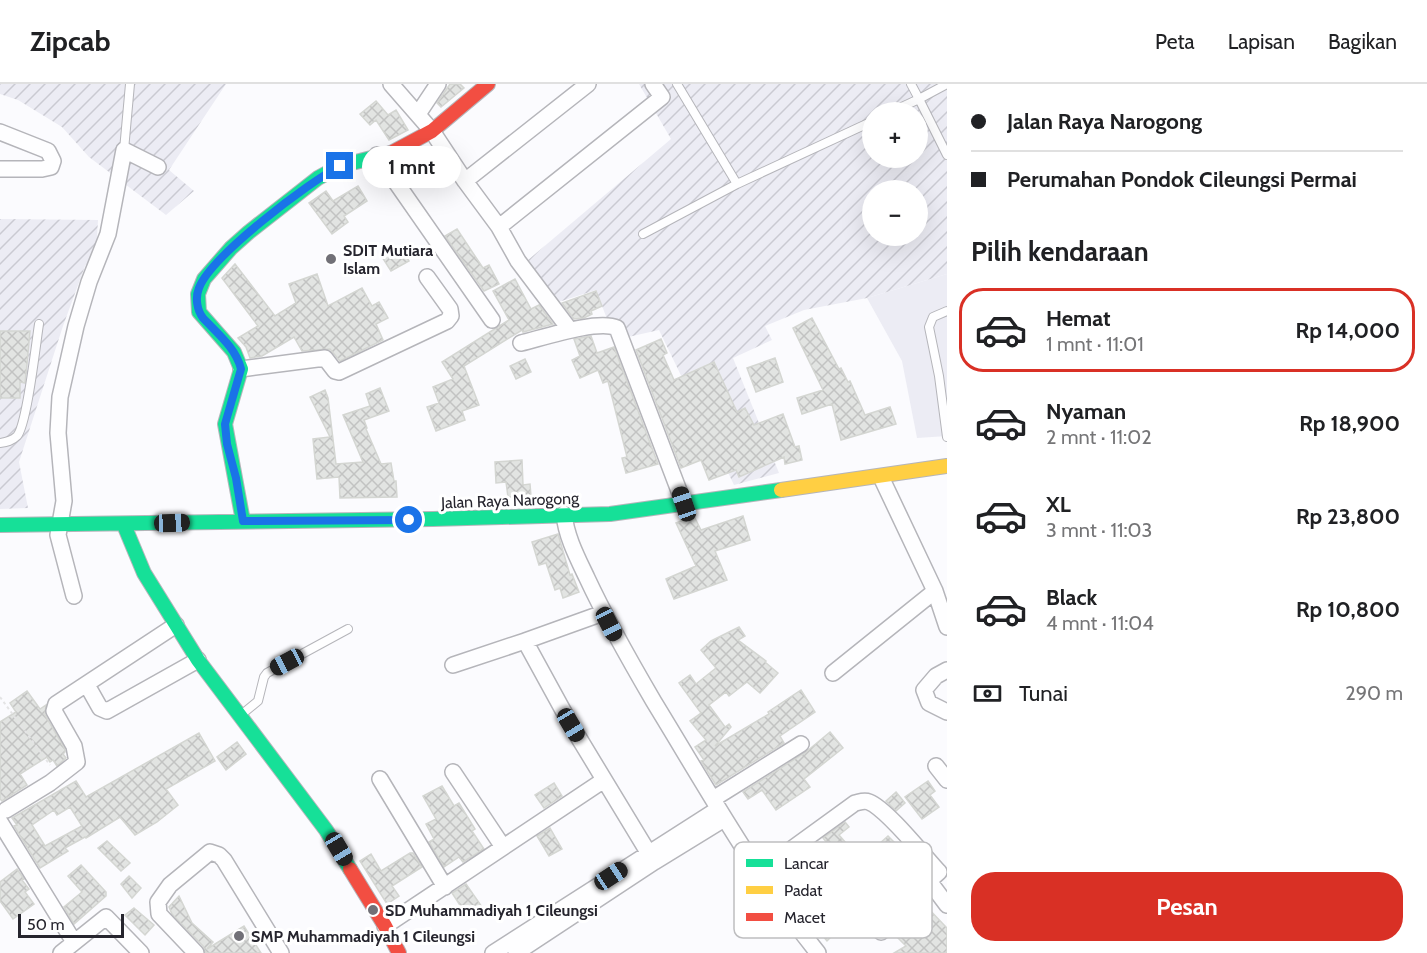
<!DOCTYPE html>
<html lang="id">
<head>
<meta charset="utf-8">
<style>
  :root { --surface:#fff; --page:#f2f2f2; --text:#202124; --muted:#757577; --line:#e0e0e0; --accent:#d93025 }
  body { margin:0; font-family:Cabin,sans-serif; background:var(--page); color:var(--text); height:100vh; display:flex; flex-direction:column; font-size:22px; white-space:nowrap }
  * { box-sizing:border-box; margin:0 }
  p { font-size:20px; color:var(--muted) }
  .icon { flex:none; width:33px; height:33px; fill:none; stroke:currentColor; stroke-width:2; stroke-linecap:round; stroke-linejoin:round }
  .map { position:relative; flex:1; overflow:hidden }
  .drawer { display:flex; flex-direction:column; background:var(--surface); width:480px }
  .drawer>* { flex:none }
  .hud { display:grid; align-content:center; height:132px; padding:0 24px; background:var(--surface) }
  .fabs { position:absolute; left:862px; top:18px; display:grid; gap:12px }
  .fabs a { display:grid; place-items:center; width:66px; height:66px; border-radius:50%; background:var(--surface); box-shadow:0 6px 24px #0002; font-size:30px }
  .scale { position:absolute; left:18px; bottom:15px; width:106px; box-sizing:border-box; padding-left:6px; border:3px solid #26252e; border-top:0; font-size:16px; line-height:21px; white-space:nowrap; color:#26252e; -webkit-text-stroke:4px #fff; paint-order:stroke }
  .end { position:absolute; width:27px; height:27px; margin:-14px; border:8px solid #1a73e8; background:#fff; box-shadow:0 0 0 3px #fff }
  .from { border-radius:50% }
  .bubble { position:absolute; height:42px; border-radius:21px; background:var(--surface); box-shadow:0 6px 24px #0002; font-size:20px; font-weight:700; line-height:42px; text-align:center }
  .car { position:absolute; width:18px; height:36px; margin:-18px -9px; border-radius:8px; box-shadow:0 0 4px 2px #0007; background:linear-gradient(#222 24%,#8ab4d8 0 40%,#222 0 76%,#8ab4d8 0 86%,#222 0) }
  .hud b { display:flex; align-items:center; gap:21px; height:57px; font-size:22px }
  .hud b+b { border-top:2px solid var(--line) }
  .hud i { width:15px; height:15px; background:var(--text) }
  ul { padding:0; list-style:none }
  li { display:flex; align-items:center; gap:18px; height:84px; margin:0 12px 9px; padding:0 12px; border:3px solid transparent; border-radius:24px }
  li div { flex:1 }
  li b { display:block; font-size:22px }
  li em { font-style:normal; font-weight:700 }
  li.active { border-color:var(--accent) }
  li>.icon { width:54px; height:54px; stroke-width:1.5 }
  h2 { padding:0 24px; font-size:27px; line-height:72px }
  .pay { display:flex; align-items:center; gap:15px; height:66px; padding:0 24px; font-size:22px }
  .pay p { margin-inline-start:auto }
  .action { display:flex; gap:12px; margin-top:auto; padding:12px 24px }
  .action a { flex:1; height:69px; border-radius:24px; background:var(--accent); color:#fff; font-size:24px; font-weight:700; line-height:69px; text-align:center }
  header { display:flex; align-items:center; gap:36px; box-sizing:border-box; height:84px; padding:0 30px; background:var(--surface); border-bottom:2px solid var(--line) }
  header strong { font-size:28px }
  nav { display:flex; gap:33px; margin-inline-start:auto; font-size:21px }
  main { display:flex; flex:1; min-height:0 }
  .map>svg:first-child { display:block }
  .built { fill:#ececf4 }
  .industrial { fill:url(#industrial-furrows); fill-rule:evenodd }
  .building { fill:url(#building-cross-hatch); stroke:#d4d6d2; stroke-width:1.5; fill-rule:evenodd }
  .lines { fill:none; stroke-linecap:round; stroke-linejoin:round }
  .lane-casing { stroke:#b5b5ba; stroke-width:10 }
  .street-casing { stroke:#b5b5ba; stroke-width:18 }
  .fast-casing { stroke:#b5b5ba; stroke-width:16 }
  .slow-casing { stroke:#b5b5ba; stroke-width:16 }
  .jam-casing { stroke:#b5b5ba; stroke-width:16 }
  .path { stroke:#e4e4e5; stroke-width:2; stroke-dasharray:3 3; stroke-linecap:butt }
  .lane { stroke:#fefeff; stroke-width:8 }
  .street { stroke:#fefeff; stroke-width:15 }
  .fast { stroke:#16e098; stroke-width:14 }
  .slow { stroke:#ffcf43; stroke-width:14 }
  .jam { stroke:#f24e42; stroke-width:14 }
  .route { stroke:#1a73e8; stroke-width:8 }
  .poi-dot { fill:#717077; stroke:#fff; stroke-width:2 }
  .labels { text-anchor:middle; stroke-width:6; stroke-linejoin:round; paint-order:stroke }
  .poi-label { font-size:16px; font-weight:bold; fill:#26252e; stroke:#fff; text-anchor:start }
  .street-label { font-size:16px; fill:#26252e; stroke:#fff }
  .key { fill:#fff; stroke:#bebec0; stroke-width:1.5 }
  .key-label { font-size:16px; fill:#26252e }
</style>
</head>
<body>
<header>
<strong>Zipcab</strong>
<nav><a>Peta</a><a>Lapisan</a><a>Bagikan</a></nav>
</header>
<main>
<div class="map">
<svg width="947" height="869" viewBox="0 0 947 869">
  <defs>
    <pattern id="industrial-furrows" width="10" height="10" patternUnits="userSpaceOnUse" patternTransform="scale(1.5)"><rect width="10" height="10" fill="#ececf4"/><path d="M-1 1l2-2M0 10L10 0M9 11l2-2" fill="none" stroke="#cacad2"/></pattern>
    <pattern id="building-cross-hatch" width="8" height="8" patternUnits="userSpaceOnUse" patternTransform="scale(1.5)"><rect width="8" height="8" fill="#e2e4e2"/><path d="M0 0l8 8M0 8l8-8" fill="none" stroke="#c2c3c2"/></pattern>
  </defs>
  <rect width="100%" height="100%" fill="#fbfbfe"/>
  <!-- built -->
  <path class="built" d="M947,190V352L917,354L902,277L867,214Z"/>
  <!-- industrial -->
  <path class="industrial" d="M0,0H226L169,86L194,107L166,131L89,73L62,43L18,16L0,10Z
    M639,0H947V190L867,214L804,226L765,242L772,256L733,274L779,389L734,401L659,246L615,256L596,206L546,222L521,182L671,55ZM873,28H918V74H873ZM873,106H918V152H873Z
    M0,135L98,136L96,169L85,182L63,242L19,378L28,424L0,425Z"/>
  <!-- building -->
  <path class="building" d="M450,0H460L464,4L441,23L437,19Z
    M376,17L388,31L396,26L408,46L389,56L376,36L370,41L360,30Z
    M425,66L437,84L421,94L408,75Z
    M358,102L367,117L344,132L348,138L332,150L309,119L326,107L333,117Z
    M457,145L483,184L489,181L499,200L484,207L445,152Z
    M400,162L409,177L391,187L382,173Z
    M235,180L275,232L296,219L289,200L317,190L328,222L362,204L372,222L379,218L388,234L376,240L383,256L340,277L330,265L302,267L294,253L262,272L250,274L246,263L238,254L258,242L222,194Z
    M515,195L531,225L539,221L553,240L523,248L522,246L464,282L479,321L462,327L465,336L436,347L427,323L439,319L433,303L453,295L442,278L509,236L493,207Z
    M596,207L602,222L591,227L592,230L584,234L574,235L562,219Z
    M812,234L839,285L841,284L848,298L850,297L865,331L890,323L896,340L841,356L832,320L802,330L797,314L823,306L793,244Z
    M0,247H30L27,280L25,299L20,298V314H0Z
    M591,252L597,269L614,263L658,380L626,389L622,374L627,373L608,297L603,299L598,286L580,294L572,276L580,272L574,255Z
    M661,255L667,269L663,271L674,296L714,278L737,328L745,324L754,341L783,330L795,363L799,362L802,376L785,380L784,373L739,393L736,386L709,396L701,376L681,384L636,266Z
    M775,274L783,298L756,308L747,284Z
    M525,275L531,288L516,295L510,282Z
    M380,304L389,327L364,336L367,344L366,345L381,380L391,379L394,397H396L397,413L340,414L339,393L317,395L313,355L330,353L310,313L325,306L328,314L336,380L363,378L343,331L370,322L366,310Z
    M522,376L523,401L530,400L531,412L508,413L506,398L496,399L495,378Z
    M694,432L701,446L743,432L750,456L715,467L727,496L674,515L666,495L696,482L676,439Z
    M558,450L570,491L572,490L579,508L563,514L560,504L555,506L546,479L539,481L532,458Z
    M739,543L745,552L738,556L766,577L765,578L778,589L760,609L747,598L729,612L726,608L709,621L725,643L729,640L731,643L715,662L769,630L768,628L801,606L815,628L780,652L784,659L716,701L701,677L704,676L695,663L706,656L690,637L701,629L679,599L690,591L696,600L716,584L701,566L711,557Z
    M27,607L40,625L46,621L45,631L65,665V668L63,670L66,674L57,682L53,676L50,678L47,673L20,690L27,701L2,717L0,715V638L16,628L10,619Z
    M830,648L843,664L804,695L810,703L776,726L762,706L748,715L743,708L806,668Z
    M199,649L215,677L166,705L178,721L157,738L135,751L120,733L86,754L85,753L65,764L68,767L40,784L14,742L17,741L12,734L76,697L86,713ZM70,723L82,742L45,762L32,741L54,726L57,731Z
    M237,658L246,670L226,686L217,673Z
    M928,697L935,707L930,711L939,723L922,735L905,713Z
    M554,699L562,712L544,724L535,711Z
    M442,702L454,722L459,719L475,745L472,747L484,765L463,778L459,773L444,783L429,758L434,755L426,740L436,735L423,712Z
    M896,708L905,719L896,727L886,717Z
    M845,738L849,743L839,751L861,776L888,752L904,768L906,766L925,787L874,841L869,851L856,838L842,852L837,847L827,857L802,828L825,808L824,806L846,785L828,765L830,763L823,754Z
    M550,744L562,765L549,772L537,752Z
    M107,757L130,779L121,787L98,764Z
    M410,769H413L422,783L392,802L399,812L387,820L360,777L371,770L381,787Z
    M81,781L106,808V812L74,840L64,823L82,808L68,792Z
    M17,785L24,795L22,796L29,805L25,808L34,820L13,835L0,817V798Z
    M129,792L141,804L132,814L121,800Z
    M466,800L482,823L467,832L452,809Z
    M179,812L192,839L213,858L207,865L244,842L261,869H206L203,862L172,830L169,823Z
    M926,822L947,844V869H894L906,862L893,849L909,832L913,836Z
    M134,824L154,841L145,851L125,831Z"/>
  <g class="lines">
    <defs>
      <path id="lane" d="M677,0L737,100
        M947,0L919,15L947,71
        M891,28L919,15L911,0
        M124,66L130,0
        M643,150L737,100L873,37
        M947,227L933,233L929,243L939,292L947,353
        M0,359C7,358 12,357 17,352C27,341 36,259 39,240
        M241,631L258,617L264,593L267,589L348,545"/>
      <path id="street" d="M391,0L432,47L465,97L499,143L518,177L570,246
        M418,30L438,0
        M0,48L48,67L53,77L51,83L42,85H0
        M377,71L492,236
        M465,97L588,0
        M499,143L662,13L653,0
        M521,259C542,254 598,235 617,244L684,420
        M241,285L325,274L335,287L339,288L447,237L451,232L450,225L427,193
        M881,393L935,507L947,543
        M564,430C566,452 577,473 587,494C607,537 630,577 654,618C706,703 755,791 818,869
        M74,512L58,451L64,417L58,349L60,313L76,242L89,198L108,150L124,66L158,83
        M525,557L603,529
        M453,581L525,557L571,641L654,778
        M947,586L936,592L924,606L929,619L947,628
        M833,589L935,507
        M87,601L100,624L107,627L198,576
        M936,682L947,696
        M453,688L503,763
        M380,695L445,803
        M713,715L801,660
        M6,726L50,699L77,678L74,662L54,627L56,620L176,541
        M0,738L74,858
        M760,788L855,719C860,718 864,716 869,718C887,725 924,772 939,788L929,797L947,821
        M385,842L604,696
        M881,848L929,797
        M61,869L106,833L141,869
        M196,869L159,830L158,818L170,801L210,768L219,771L224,776L281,869
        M493,869L718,725
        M516,869L654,778L724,735"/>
      <path id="fast" d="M243,437L225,340L241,285L234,268L199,228L198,210L204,195L231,164L249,148L318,94L340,82L391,69
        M0,441L433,435L610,430L781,406
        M124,441L144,489L198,576L326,746L350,785"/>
      <path id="slow" d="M781,406L947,382"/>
      <path id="jam" d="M391,69L432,47L488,0
        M350,785L385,842L399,869"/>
    </defs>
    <!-- lane casing -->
    <use href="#lane" class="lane-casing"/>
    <!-- street casing -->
    <use href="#street" class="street-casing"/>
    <!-- fast casing -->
    <use href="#fast" class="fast-casing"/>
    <!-- slow casing -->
    <use href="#slow" class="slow-casing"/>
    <!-- jam casing -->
    <use href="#jam" class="jam-casing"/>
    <!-- path -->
    <path class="path" d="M0,613L50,681"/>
    <!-- lane -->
    <use href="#lane" class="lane"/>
    <!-- street -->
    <use href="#street" class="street"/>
    <!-- fast -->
    <use href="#fast" class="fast"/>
    <!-- slow -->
    <use href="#slow" class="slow"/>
    <!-- jam -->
    <use href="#jam" class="jam"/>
  </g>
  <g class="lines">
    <!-- route -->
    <path class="route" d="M340,82C309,98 211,172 199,204C195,214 197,226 203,234C217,249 236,264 241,285L225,340L227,360L236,394L243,437L409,436"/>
  </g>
  <!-- markers -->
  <g class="poi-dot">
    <circle cx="331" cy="175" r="6"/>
    <circle cx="373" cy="826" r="6"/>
    <circle cx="239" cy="852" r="6"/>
  </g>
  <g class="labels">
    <!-- poi labels -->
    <g class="poi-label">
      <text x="343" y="172">SDIT Mutiara<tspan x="343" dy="18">Islam</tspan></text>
      <text x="385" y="832">SD Muhammadiyah 1 Cileungsi</text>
      <text x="251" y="858">SMP Muhammadiyah 1 Cileungsi</text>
    </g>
    <!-- street labels -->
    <g class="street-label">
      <text transform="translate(510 416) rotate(-2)" y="6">Jalan Raya Narogong</text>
    </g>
  </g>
  <!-- legend -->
  <rect x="734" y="758" width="198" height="96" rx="9" class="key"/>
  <rect x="746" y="775" width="27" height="8" fill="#16e098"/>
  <rect x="746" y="802" width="27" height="8" fill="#ffcf43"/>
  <rect x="746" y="829" width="27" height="8" fill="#f24e42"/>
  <g class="key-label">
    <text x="784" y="785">Lancar</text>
    <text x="784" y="812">Padat</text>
    <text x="784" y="839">Macet</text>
  </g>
</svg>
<div class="fabs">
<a>+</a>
<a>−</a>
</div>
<div class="scale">50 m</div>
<i class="end from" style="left:409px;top:436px"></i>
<i class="end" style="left:340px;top:82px"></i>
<div class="bubble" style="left:362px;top:62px;width:99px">1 mnt</div>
<i class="car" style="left:684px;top:420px;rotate:341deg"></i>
<i class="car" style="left:172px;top:439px;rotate:88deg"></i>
<i class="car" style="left:609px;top:540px;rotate:153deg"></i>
<i class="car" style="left:287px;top:578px;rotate:242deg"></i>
<i class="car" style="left:571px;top:641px;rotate:149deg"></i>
<i class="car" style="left:339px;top:765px;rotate:149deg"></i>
<i class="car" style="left:611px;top:792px;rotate:57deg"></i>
</div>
<section class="drawer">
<div class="hud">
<b><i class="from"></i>Jalan Raya Narogong</b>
<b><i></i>Perumahan Pondok Cileungsi Permai</b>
</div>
<h2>Pilih kendaraan</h2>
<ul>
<li class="active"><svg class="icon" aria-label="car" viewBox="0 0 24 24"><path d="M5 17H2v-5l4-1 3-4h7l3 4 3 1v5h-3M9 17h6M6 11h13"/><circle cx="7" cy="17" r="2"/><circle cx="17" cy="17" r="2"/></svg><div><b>Hemat</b><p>1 mnt · 11:01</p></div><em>Rp 14,000</em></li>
<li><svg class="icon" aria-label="car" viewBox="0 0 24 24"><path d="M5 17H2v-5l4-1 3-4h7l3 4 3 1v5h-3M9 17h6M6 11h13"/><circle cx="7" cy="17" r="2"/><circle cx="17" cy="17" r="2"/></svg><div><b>Nyaman</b><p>2 mnt · 11:02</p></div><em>Rp 18,900</em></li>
<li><svg class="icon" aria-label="car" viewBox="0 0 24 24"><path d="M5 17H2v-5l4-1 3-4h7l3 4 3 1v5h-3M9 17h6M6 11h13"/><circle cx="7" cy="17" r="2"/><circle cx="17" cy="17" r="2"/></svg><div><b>XL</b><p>3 mnt · 11:03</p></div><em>Rp 23,800</em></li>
<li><svg class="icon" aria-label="car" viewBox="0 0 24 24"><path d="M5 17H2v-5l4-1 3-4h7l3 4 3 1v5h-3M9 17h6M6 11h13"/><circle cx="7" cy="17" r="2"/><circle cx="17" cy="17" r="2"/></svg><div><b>Black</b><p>4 mnt · 11:04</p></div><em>Rp 10,800</em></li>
</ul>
<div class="pay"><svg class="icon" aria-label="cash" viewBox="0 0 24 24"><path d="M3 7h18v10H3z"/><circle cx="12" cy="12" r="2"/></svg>Tunai<p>290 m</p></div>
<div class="action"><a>Pesan</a></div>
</section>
</main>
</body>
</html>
